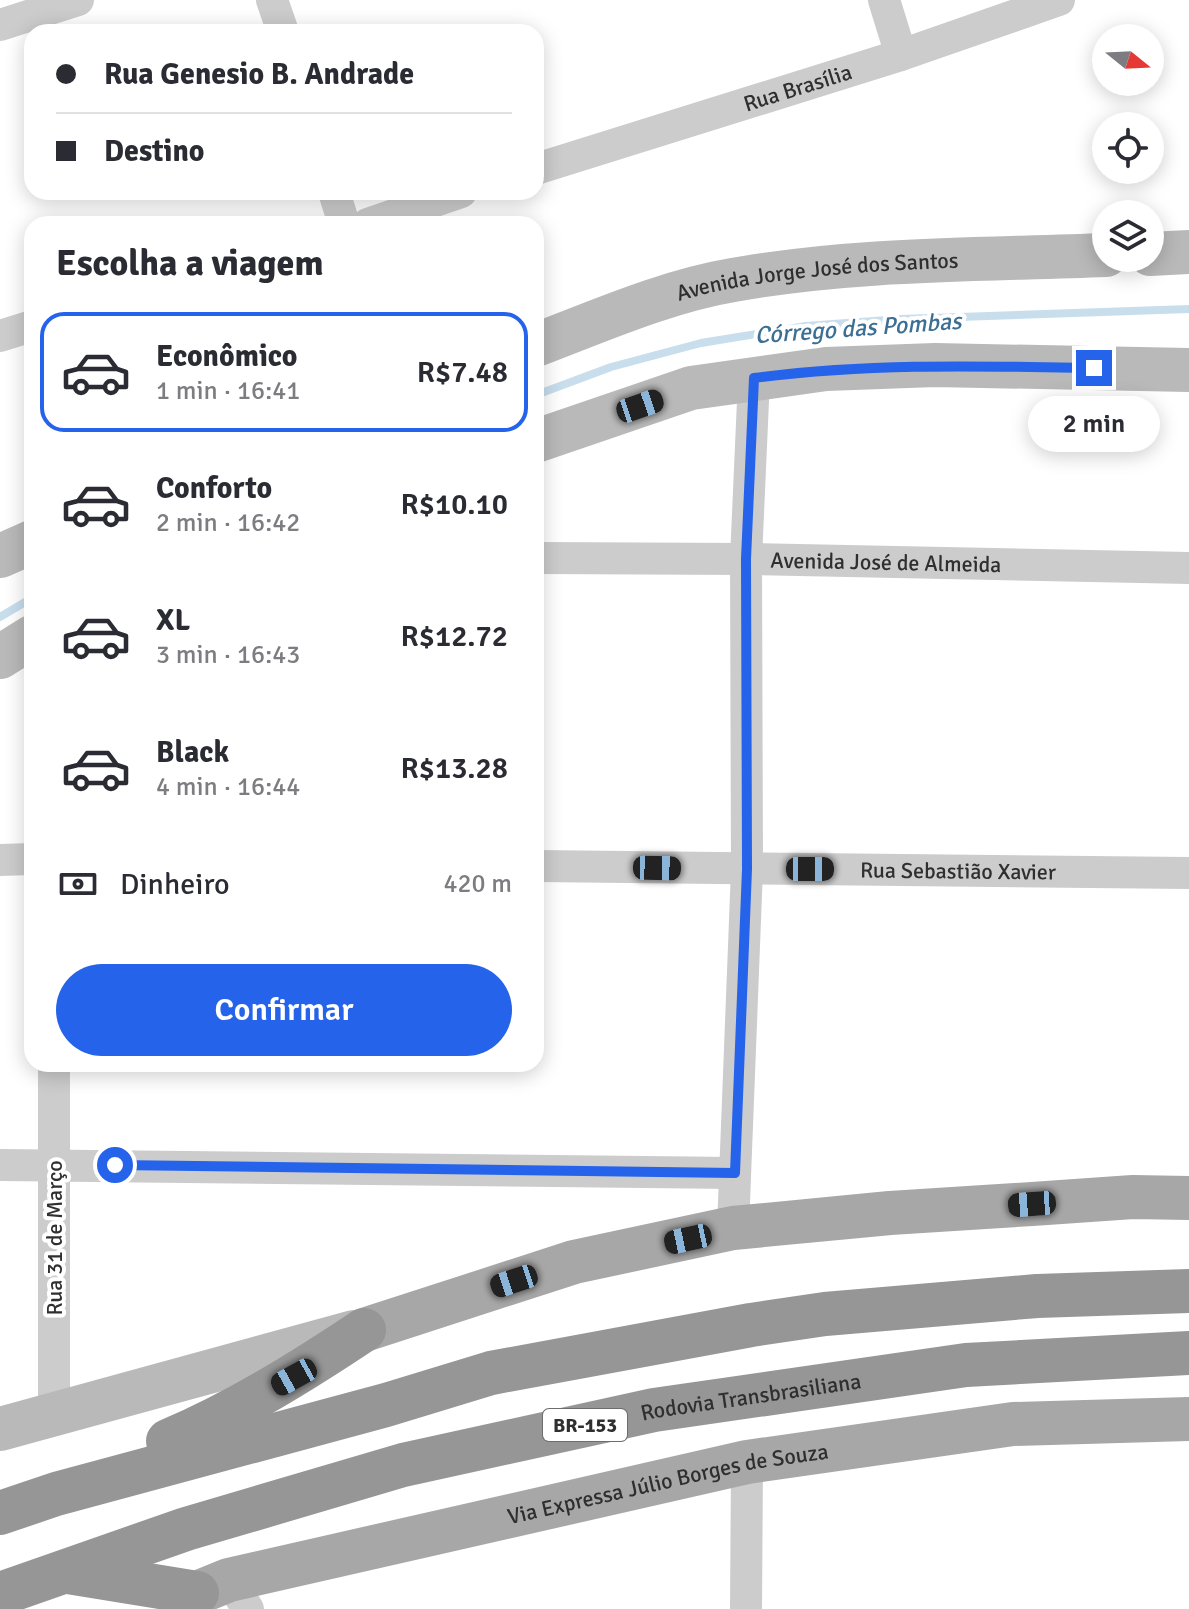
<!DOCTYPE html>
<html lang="pt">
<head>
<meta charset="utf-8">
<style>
  :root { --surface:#fff; --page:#f2f2f3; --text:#2b2b33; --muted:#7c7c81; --line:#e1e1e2; --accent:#2563eb }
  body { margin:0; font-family:Signika,sans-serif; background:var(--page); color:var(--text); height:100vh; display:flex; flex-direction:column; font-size:30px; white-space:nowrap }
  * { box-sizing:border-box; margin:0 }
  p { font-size:26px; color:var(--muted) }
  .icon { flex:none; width:44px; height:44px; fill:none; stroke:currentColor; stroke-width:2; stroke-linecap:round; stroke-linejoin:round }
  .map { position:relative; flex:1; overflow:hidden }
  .details { position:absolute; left:24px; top:216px; width:520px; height:856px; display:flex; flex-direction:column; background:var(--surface); border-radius:24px; box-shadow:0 4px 20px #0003 }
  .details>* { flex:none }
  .banner { position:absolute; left:24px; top:24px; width:520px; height:176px; border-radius:24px; box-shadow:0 4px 20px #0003; display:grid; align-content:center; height:176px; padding:0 32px; background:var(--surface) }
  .needle { width:52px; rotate:108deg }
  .fabs { position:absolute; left:1092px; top:24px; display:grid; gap:16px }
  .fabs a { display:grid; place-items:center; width:72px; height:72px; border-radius:50%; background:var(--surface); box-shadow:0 4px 20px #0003; font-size:40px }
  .end { position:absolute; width:36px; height:36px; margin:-18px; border:10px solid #2563eb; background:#fff; box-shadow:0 0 0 4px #fff }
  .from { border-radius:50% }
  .bubble { position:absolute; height:56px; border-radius:28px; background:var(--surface); box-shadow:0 4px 20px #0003; font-size:26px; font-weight:600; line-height:56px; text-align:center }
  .car { position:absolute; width:24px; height:48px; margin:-24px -12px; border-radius:10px; box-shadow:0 0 6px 2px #0007; background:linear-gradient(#222 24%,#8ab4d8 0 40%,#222 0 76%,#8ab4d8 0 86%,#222 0) }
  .banner b { display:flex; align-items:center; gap:28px; height:76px; font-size:30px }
  .banner b+b { border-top:2px solid var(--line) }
  .banner i { width:20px; height:20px; background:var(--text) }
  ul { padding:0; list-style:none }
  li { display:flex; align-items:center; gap:24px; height:120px; margin:0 16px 12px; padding:0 16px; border:4px solid transparent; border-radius:24px }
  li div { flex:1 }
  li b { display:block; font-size:30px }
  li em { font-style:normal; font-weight:600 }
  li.selected { border-color:var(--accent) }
  li>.icon { width:72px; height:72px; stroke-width:1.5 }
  h2 { padding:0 32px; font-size:36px; line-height:96px }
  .pay { display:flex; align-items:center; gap:20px; height:88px; padding:0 32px; font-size:30px }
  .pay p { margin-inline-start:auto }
  .primary-button { display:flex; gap:16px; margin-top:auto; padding:16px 32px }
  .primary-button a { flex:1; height:92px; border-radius:48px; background:var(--accent); color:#fff; font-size:32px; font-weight:600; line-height:92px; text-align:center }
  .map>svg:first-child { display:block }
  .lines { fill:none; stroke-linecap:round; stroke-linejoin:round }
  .stream { stroke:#c8deed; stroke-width:8 }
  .street { stroke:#ccc; stroke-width:32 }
  .secondary { stroke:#b9b9b9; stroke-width:44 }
  .primary { stroke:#a7a7a7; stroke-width:44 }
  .highway { stroke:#969696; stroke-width:44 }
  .route { stroke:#2563eb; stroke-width:10 }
  .labels { text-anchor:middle; stroke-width:8; stroke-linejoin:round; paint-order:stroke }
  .shield { fill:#fff; stroke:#6d6d6d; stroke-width:2 }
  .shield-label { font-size:20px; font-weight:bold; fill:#2f2f2f }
  .street-label { font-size:22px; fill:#2f2f2f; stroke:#fff }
  .water-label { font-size:24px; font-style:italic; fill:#3b6f93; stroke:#fff }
</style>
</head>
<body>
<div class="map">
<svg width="1189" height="1609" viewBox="0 0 1189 1609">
  <rect width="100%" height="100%" fill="#fff"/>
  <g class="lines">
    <!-- stream -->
    <path class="stream" d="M536,395L611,367L701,343L806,326L901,319L1189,309
      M0,617L32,598"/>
    <!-- street -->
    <g class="street">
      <path d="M272,0L283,32"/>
      <path d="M884,0L901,55"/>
      <path d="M0,25L78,0"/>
      <path id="s1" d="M536,169L901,55L1059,0"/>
      <path d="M334,192L344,224"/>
      <path d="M368,224L461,192"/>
      <path d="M0,336L32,326"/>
      <path id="s2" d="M536,558L746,559L1189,568"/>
      <path d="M0,860L32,859"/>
      <path id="s3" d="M536,866L1189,873"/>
      <path d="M54,1064V1412"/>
      <path d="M0,1165L735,1173"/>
      <path d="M733,1228L747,869L746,559L754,378"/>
      <path d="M229,1580L248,1609"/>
      <path d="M746,1609L747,1462"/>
    </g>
    <!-- secondary -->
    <g class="secondary">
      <path d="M1150,254L1189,252"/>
      <path id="s4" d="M536,345C599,321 667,291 733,280C856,258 982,260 1106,255"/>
      <path d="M536,441L691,388L826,369L935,365L1189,370"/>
      <path d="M0,556L32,542"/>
      <path d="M0,657L32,637"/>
      <path d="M0,1429L354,1332"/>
    </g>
    <!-- primary -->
    <g class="primary">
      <path d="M364,1330L574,1262L733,1228L890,1213L1032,1204L1133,1197L1189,1198"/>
      <path id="s5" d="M197,1593L229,1580L747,1462L1013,1424L1189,1419"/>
    </g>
    <!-- highway -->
    <g class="highway">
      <path d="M168,1441C238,1411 301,1372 364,1330"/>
      <path d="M0,1513L56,1494L386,1405L491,1373L751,1325L825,1314L1037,1296L1189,1291"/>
      <path d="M68,1572L197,1593"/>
      <path id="s6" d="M0,1594L186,1529L403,1465L654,1410L966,1365L1189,1353"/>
    </g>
  </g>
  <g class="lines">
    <!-- route -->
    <path class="route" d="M115,1165L735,1173L747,869L746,559L754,378C868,363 980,366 1094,368"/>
  </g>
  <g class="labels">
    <!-- shield labels -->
    <rect class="shield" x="543" y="1409" width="84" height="32" rx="6"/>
    <g class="shield-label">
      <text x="585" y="1432">BR-153</text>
    </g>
    <!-- street labels -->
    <g class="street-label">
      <text dy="8" stroke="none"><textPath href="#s1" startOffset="274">Rua Brasília</textPath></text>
      <text dy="8" stroke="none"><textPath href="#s4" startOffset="292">Avenida Jorge José dos Santos</textPath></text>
      <text dy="8" stroke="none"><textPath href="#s2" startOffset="350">Avenida José de Almeida</textPath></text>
      <text dy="8" stroke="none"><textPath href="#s3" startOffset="422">Rua Sebastião Xavier</textPath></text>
      <text transform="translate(54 1238) rotate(-90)" y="8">Rua 31 de Março</text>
      <text dy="8" stroke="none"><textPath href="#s6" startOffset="778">Rodovia Transbrasiliana</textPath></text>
      <text dy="8" stroke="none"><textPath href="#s5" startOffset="484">Via Expressa Júlio Borges de Souza</textPath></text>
    </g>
    <!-- water labels -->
    <g class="water-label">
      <text transform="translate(858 328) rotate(-4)" y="8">Córrego das Pombas</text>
    </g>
  </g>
</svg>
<div class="fabs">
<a><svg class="needle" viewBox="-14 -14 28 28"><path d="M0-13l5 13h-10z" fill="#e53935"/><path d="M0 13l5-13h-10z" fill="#7c7c81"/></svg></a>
<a><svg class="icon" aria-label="locate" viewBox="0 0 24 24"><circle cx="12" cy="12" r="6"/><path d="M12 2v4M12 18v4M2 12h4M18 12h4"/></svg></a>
<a><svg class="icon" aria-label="layers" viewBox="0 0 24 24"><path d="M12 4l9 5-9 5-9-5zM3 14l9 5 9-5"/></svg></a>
</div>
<i class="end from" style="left:115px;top:1165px"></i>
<i class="end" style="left:1094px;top:368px"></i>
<div class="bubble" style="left:1028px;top:396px;width:132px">2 min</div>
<i class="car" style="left:640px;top:406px;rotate:71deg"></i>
<i class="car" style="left:657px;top:868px;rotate:91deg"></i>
<i class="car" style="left:810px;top:869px;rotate:90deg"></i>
<i class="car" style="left:1032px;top:1204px;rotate:266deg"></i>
<i class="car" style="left:688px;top:1239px;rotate:258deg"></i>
<i class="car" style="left:514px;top:1281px;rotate:252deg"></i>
<i class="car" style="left:294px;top:1377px;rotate:241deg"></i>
<div class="banner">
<b><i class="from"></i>Rua Genesio B. Andrade</b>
<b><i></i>Destino</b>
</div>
<section class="details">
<h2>Escolha a viagem</h2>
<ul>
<li class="selected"><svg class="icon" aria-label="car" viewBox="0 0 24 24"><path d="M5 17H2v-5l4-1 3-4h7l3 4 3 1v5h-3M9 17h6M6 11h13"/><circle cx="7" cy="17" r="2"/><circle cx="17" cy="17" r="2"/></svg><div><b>Econômico</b><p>1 min · 16:41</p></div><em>R$7.48</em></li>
<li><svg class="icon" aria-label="car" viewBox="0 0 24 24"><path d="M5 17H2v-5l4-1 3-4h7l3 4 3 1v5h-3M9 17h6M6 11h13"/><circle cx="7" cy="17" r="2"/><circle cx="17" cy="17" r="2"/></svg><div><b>Conforto</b><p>2 min · 16:42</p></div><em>R$10.10</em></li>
<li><svg class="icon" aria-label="car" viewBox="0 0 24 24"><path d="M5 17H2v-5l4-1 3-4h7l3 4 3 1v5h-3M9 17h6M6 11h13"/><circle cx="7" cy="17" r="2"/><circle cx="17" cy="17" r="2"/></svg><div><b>XL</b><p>3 min · 16:43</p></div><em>R$12.72</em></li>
<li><svg class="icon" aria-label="car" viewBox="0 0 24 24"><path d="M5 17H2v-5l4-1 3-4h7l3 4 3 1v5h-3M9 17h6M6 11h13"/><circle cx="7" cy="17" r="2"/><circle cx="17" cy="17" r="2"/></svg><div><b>Black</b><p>4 min · 16:44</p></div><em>R$13.28</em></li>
</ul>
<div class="pay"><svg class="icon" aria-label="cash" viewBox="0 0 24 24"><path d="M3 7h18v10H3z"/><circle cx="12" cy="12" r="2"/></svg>Dinheiro<p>420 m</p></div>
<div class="primary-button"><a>Confirmar</a></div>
</section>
</div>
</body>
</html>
